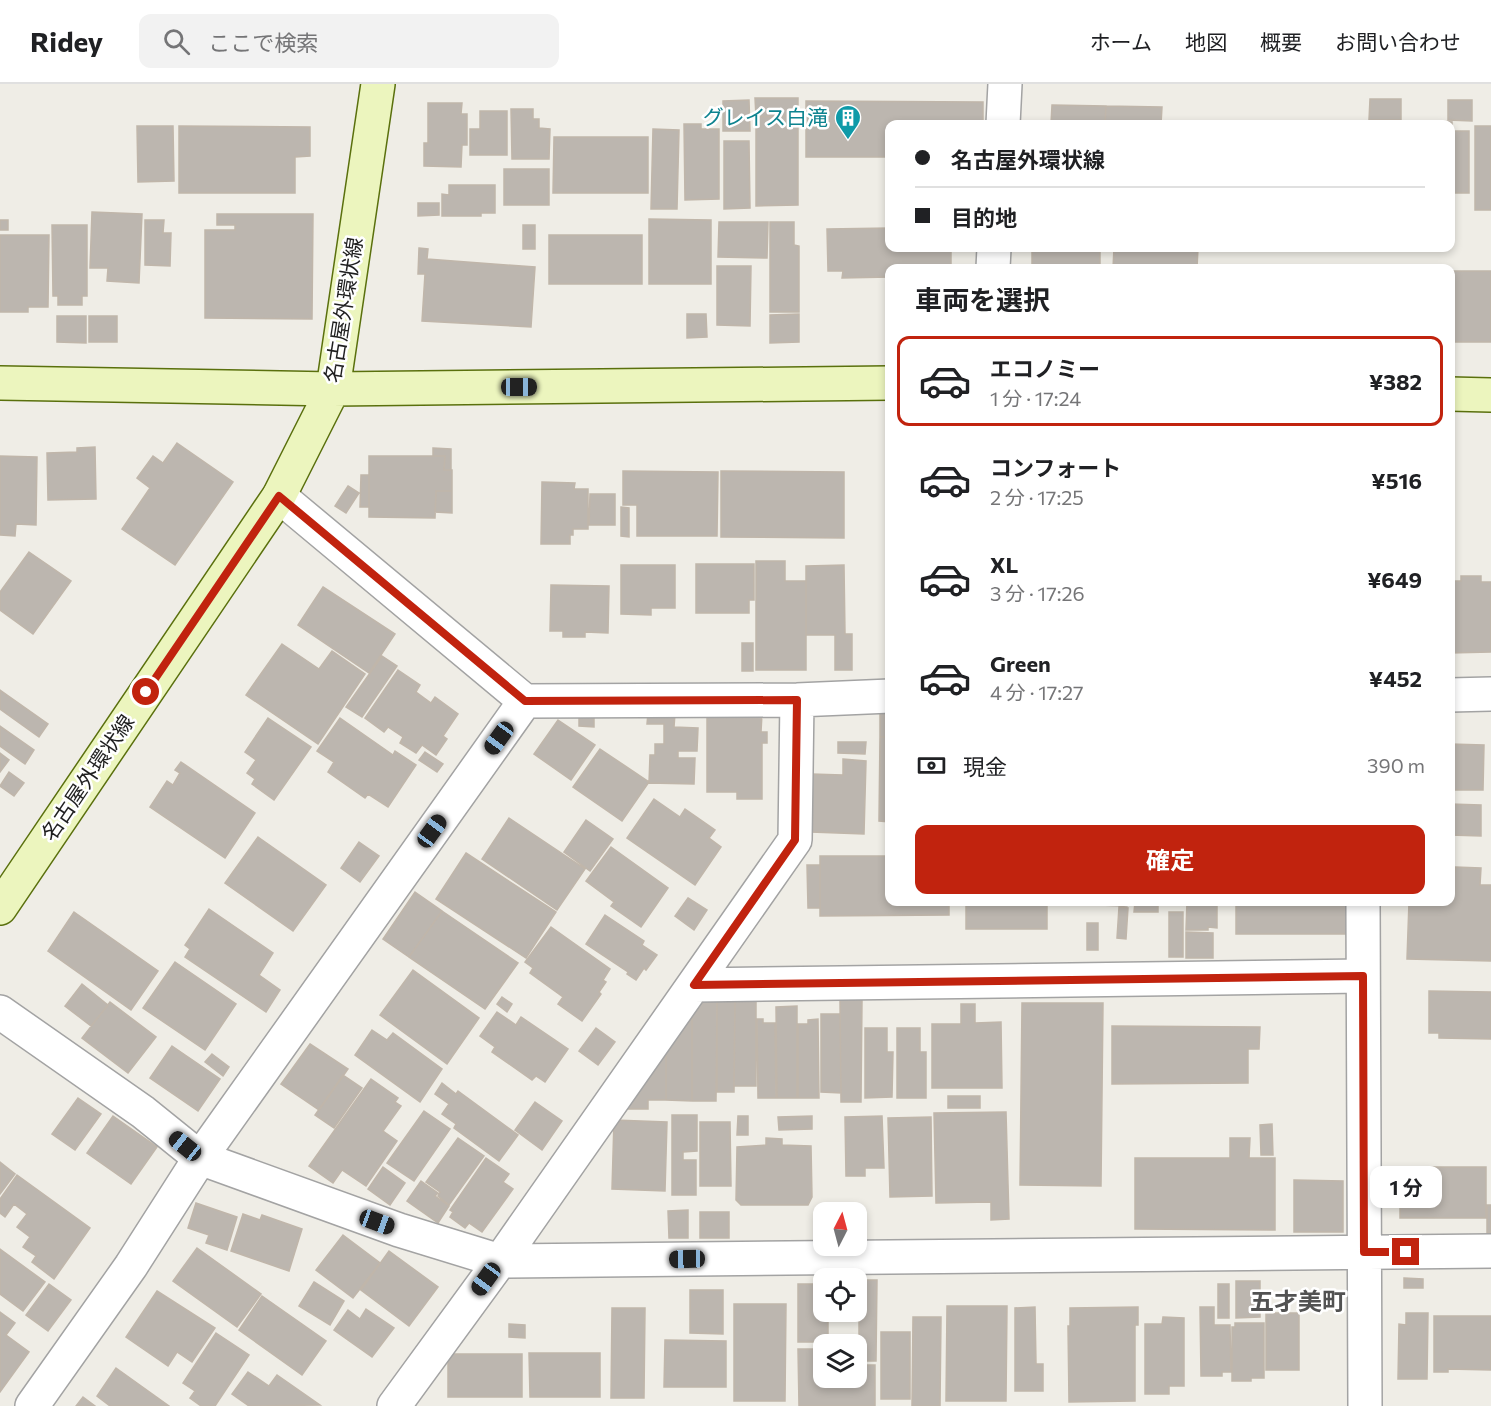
<!DOCTYPE html>
<html lang="ja">
<head>
<meta charset="utf-8">
<style>
  :root { --surface:#fff; --page:#f2f2f2; --text:#202124; --muted:#757577; --line:#e0e0e0; --accent:#c1230e }
  body { margin:0; font-family:Commissioner,"Noto Sans JP",sans-serif; background:var(--page); color:var(--text); height:100vh; display:flex; flex-direction:column; font-size:22px; white-space:nowrap }
  * { box-sizing:border-box; margin:0 }
  p { font-size:20px; color:var(--muted) }
  .icon { flex:none; width:33px; height:33px; fill:none; stroke:currentColor; stroke-width:2; stroke-linecap:round; stroke-linejoin:round }
  .map { position:relative; flex:1; overflow:hidden }
  .side { position:absolute; left:885px; top:180px; width:570px; height:642px; display:flex; flex-direction:column; background:var(--surface); border-radius:12px; box-shadow:0 3px 9px #0003 }
  .side>* { flex:none }
  .hud { position:absolute; left:885px; top:36px; width:570px; height:132px; border-radius:12px; box-shadow:0 3px 9px #0003; display:grid; align-content:center; height:132px; padding:0 30px; background:var(--surface) }
  .needle { width:39px; rotate:6deg }
  .controls { position:absolute; left:813px; top:1118px; display:grid; gap:12px }
  .controls a { display:grid; place-items:center; width:54px; height:54px; border-radius:12px; background:var(--surface); box-shadow:0 3px 9px #0003; font-size:30px }
  .end { position:absolute; width:27px; height:27px; margin:-14px; border:8px solid #c1230e; background:#fff; box-shadow:0 0 0 3px #fff }
  .from { border-radius:50% }
  .bubble { position:absolute; height:42px; border-radius:12px; background:var(--surface); box-shadow:0 3px 9px #0003; font-size:20px; font-weight:700; line-height:42px; text-align:center }
  .car { position:absolute; width:18px; height:36px; margin:-18px -9px; border-radius:8px; box-shadow:0 0 4px 2px #0007; background:linear-gradient(#222 24%,#8ab4d8 0 40%,#222 0 76%,#8ab4d8 0 86%,#222 0) }
  .hud b { display:flex; align-items:center; gap:21px; height:57px; font-size:22px }
  .hud b+b { border-top:2px solid var(--line) }
  .hud i { width:15px; height:15px; background:var(--text) }
  ul { padding:0; list-style:none }
  li { display:flex; align-items:center; gap:18px; height:90px; margin:0 12px 9px; padding:0 18px; border:3px solid transparent; border-radius:12px }
  li div { flex:1 }
  li b { display:block; font-size:22px }
  li em { font-style:normal; font-weight:700 }
  li.current { border-color:var(--accent) }
  li>.icon { width:54px; height:54px; stroke-width:1.5 }
  h2 { padding:0 30px; font-size:27px; line-height:72px }
  .pay { display:flex; align-items:center; gap:15px; height:66px; padding:0 30px; font-size:22px }
  .pay p { margin-inline-start:auto }
  .button { display:flex; gap:12px; margin-top:auto; padding:12px 30px }
  .button a { flex:1; height:69px; border-radius:12px; background:var(--accent); color:#fff; font-size:24px; font-weight:700; line-height:69px; text-align:center }
  header { display:flex; align-items:center; gap:36px; box-sizing:border-box; height:84px; padding:0 30px; background:var(--surface); border-bottom:2px solid var(--line) }
  header strong { font-size:28px }
  nav { display:flex; gap:33px; margin-inline-start:auto; font-size:21px }
  .search { width:420px; height:54px; background:var(--page); display:flex; align-items:center; gap:15px; box-sizing:border-box; padding:0 21px; border-radius:12px; color:var(--muted); font-size:22px }
  .map>svg:first-child { display:block }
  .building { fill:#bcb6af; stroke:#c0b6aa; stroke-width:1.5 }
  .lines { fill:none; stroke-linecap:round; stroke-linejoin:round }
  .street-casing { stroke:#a3a3a3; stroke-width:36 }
  .secondary-casing { stroke:#5a700d; stroke-width:36 }
  .street { stroke:#fff; stroke-width:33 }
  .secondary { stroke:#ecf5be; stroke-width:33 }
  .route { stroke:#c1230e; stroke-width:8 }
  .labels { text-anchor:middle; stroke-width:5; stroke-linejoin:round; paint-order:stroke }
  .culture-label { font-size:21px; fill:#0d838f; stroke:#fff; text-anchor:end }
  .street-label { font-size:21px; fill:#1f1f1f; stroke:#fff }
  .quarter-label { font-size:24px; font-weight:bold; fill:#525252; stroke:#fff }
</style>
</head>
<body>
<header>
<strong>Ridey</strong>
<div class="search"><svg class="icon" aria-label="search" viewBox="0 0 24 24"><circle cx="10" cy="10" r="6"/><path d="M15 15l6 6"/></svg>ここで検索</div>
<nav><a>ホーム</a><a>地図</a><a>概要</a><a>お問い合わせ</a></nav>
</header>
<div class="map">
<svg width="1491" height="1322" viewBox="0 0 1491 1322">
  <rect width="100%" height="100%" fill="#efede6"/>
  <!-- building -->
  <path class="building" d="M755,14H798V32L756,33Z
    M1370,15H1401V36H1369Z
    M749,16L750,47H723V17Z
    M1448,16H1472V37L1448,36Z
    M806,17L983,18V40H890V73H806Z
    M428,19H462L461,30H467V61H462L461,83L424,82V59H428Z
    M1052,21L1106,22L1105,40H1051Z
    M1106,22L1162,23L1161,40H1105Z
    M511,25H533V35H539V44L550,45L549,75H512Z
    M480,27H507V71H470V45H480Z
    M798,32V121L756,122V33Z
    M1439,37L1452,38V47H1469V109H1450V40H1439Z
    M1195,38H1218V40H1195Z
    M1352,38L1396,40H1352Z
    M684,40H701V45H719V115L685,116Z
    M137,42H173L174,97L138,98Z
    M179,42L310,43V72L295,73V109H179Z
    M1475,42H1491V126H1475Z
    M653,45L679,46L677,125H651Z
    M554,53H648V109H553Z
    M724,57H749L750,124L724,125Z
    M504,85H549V121H504Z
    M449,101H495V129H481V132H442V110L449,111Z
    M418,119H439V131L418,132Z
    M92,128L142,130L139,199L107,197L108,184H90Z
    M217,130H313L312,235L205,234V146H235V141H217Z
    M649,135L711,136V200H649Z
    M0,136H8V146H0Z
    M145,136H164L163,149H171L170,182L145,181Z
    M719,138H768L767,174L718,173Z
    M770,138H794V161L799,162V228H770Z
    M52,141H87V212H82V221H58V212H53Z
    M523,141H535V165H523Z
    M890,144V164H951V184H890V193L842,194L843,187H828L827,145Z
    M0,151H49L48,223H28V228H0Z
    M549,151H642V200H549Z
    M419,164L428,165L427,175L535,183L531,243L422,237L425,190H418Z
    M1032,164H1100V184H1032Z
    M1114,164H1198L1197,184H1113Z
    M717,182H751L750,242L717,241Z
    M1263,183L1398,184H1263Z
    M1450,187H1491V258H1450Z
    M687,230H706L707,253L687,254Z
    M799,230V258L770,259V231Z
    M57,232H86V259L57,258Z
    M89,232H117V258H89Z
    M177,359L233,398L175,481L122,445L150,404L137,394L153,372L163,379Z
    M95,363L96,415L48,416L47,369L77,368V364Z
    M433,364L451,365V386H444L445,372H433Z
    M0,372L37,373L36,441L16,440L15,452L0,451Z
    M369,372H445L444,386H452V407H436L435,434L369,433Z
    M623,387L718,388L717,452H637V421H623Z
    M721,387L844,388V454L721,453Z
    M361,391H369V423H360Z
    M542,398L575,399L574,405H588V445H573V451H570V460H541Z
    M348,402L359,409L346,429L335,422Z
    M436,407H452V429L435,428Z
    M590,410H615V441H589Z
    M621,423L629,424V453L621,452Z
    M29,468L71,497L33,550L0,526V508Z
    M756,477H785V497H806V586H756Z
    M696,480H754V516H749V529H696Z
    M621,481H675V524H651V531L621,530Z
    M844,481L845,550H852V586H835V551H806V482Z
    M1461,492H1481V498H1491V568L1450,569V497H1461Z
    M551,501L609,502L608,549L585,548V553H563V547H550Z
    M323,503L395,550L369,589L298,541Z
    M742,559H753V587H742Z
    M282,560L319,585L332,567L365,590L318,660L246,611Z
    M382,572L397,582L362,633L346,623Z
    M398,586L420,601L416,608L431,619L435,613L458,630L443,652L447,655L436,671L422,661L416,669L400,659L403,653L388,643L384,648L365,634Z
    M0,606L48,640L39,653L0,625Z
    M648,629L675,630L674,643L698,644L697,667H678V674H695L694,700L649,699L650,671H655V660H664V640H647Z
    M880,629H890V653H880Z
    M579,630H594V643L579,642Z
    M707,630H762L761,648H767V659H762V715H737V708H707Z
    M268,634L311,663L274,716L252,700L255,695L247,689L256,676L245,668Z
    M340,634L393,671L395,667L416,681L388,723L368,710L365,714L328,688L334,678L317,667Z
    M558,636L595,661L571,696L534,670Z
    M0,642L34,666L25,680L0,662Z
    M880,653H889L890,738L879,737Z
    M838,658H866L865,670L838,669Z
    M1450,660L1484,661L1483,706H1450Z
    M600,665L649,698L622,737L573,703Z
    M425,668L443,680L437,688L419,676Z
    M0,669L9,676L0,688Z
    M843,675L866,677L864,750L811,748L812,690L843,691Z
    M181,678L255,729L225,774L150,723L167,697L173,701L180,689L175,686Z
    M9,688L24,699L14,712L0,702Z
    M654,715L680,733L685,725L715,746L709,754L721,763L695,801L627,754Z
    M1450,720L1481,721V752L1450,751Z
    M509,734L585,785L557,826L482,775Z
    M586,736L613,755L590,787L564,768Z
    M258,753L326,801L293,847L225,799Z
    M359,758L379,772L360,798L341,784Z
    M611,763L668,804L641,843L611,822L614,818L586,797Z
    M466,769L556,828L526,874L436,815Z
    M820,772H890V818H949V831L820,832Z
    M807,781H820V824H808Z
    M1455,783L1481,784L1480,801H1491V877L1407,875L1409,818H1450V788H1455Z
    M415,808L442,827L409,873L383,855Z
    M688,814L707,826L694,846L675,832Z
    M966,818H1047V845H966Z
    M1053,818H1094V821L1053,820Z
    M1098,818H1128L1127,822L1098,821Z
    M1135,818H1158V828H1134Z
    M1187,818H1217V844L1208,843V846H1186Z
    M1236,818H1353V850H1236Z
    M1119,823L1128,824L1126,855L1117,854Z
    M209,825L273,869L259,891L280,906L266,928L185,873L190,865L185,861Z
    M442,827L518,879L485,925L409,873Z
    M74,828L158,887L131,926L48,867Z
    M1169,828H1183V873H1169Z
    M605,831L644,857L642,861L657,871L646,886L644,884L636,896L627,890L628,888L586,860Z
    M1087,839H1098V866H1087Z
    M551,843L610,885L603,896L606,898L599,908L601,910L582,937L558,920L563,913L530,889L533,884L525,878Z
    M1186,848L1213,849V874H1186Z
    M175,878L236,920L205,966L143,924Z
    M413,886L479,934L447,980L380,931Z
    M82,900L108,921L91,942L65,922Z
    M1429,907L1491,908V955L1439,954V949H1429Z
    M756,911V1002H734L735,912Z
    M502,913L512,920L507,928L497,920Z
    M696,916H717L716,1017H692V923Z
    M717,916H735L734,1008H717Z
    M840,916H862L861,1018H841Z
    M110,918L156,953L128,989L82,954Z
    M1022,919H1103L1101,1102L1020,1101Z
    M961,920H975V939L1001,938L1002,1004H932V940H961Z
    M797,922V1014H777L776,923Z
    M692,923V1017L666,1016V956Z
    M497,928L516,941L521,933L568,965L545,998L536,992L532,996L492,968L495,963L480,952Z
    M821,930H840L841,1009L821,1008Z
    M757,935H763V939H775L776,1014H758Z
    M818,935L819,1014H798V940H808V936Z
    M1112,942L1260,943L1259,965H1248V999L1112,1000Z
    M596,944L615,958L598,981L579,967Z
    M865,944H887V968H893L892,1013L865,1014Z
    M897,944H920V968H926V1014H897Z
    M372,946L387,956L393,949L442,985L420,1018L355,971Z
    M666,956V1016H648V1025H617Z
    M310,960L348,985L319,1026L281,1000Z
    M172,962L220,995L198,1027L150,994Z
    M212,970L229,983L223,992L205,978Z
    M343,991L362,1004L334,1044L315,1031Z
    M371,995L398,1014L395,1018L401,1022L383,1047L397,1057L366,1102L342,1086L333,1099L309,1082Z
    M442,999L456,1010L458,1007L518,1051L499,1077L454,1044L456,1040L442,1030L449,1020L435,1010Z
    M948,1012H980V1024H948Z
    M78,1014L101,1030L75,1066L52,1050Z
    M535,1018L562,1037L542,1066L515,1046Z
    M424,1027L450,1045L414,1097L387,1079Z
    M1006,1028L1009,1135L991,1136V1118L936,1119L934,1029Z
    M672,1031H697V1067L683,1068V1076H696V1111H672Z
    M113,1032L157,1063L131,1100L87,1069Z
    M738,1032H748V1051H737Z
    M812,1032V1045L779,1046L778,1033Z
    M882,1032L884,1084H865V1092H846L845,1033Z
    M931,1033L932,1112L890,1113L888,1034Z
    M614,1036L667,1038L665,1107L612,1105Z
    M700,1038H730L731,1102H700Z
    M1272,1040L1273,1071H1261L1260,1041Z
    M458,1054L484,1072L449,1121L438,1112L440,1108L426,1098Z
    M766,1054L782,1055V1061L811,1062L812,1113L808,1121H741L736,1116L737,1063L766,1061Z
    M1230,1054H1250L1249,1074H1275V1146L1135,1145V1074H1230Z
    M486,1074L509,1090L503,1098L513,1105L482,1148L469,1139L465,1144L450,1133L453,1128L450,1126Z
    M0,1078L15,1090L0,1110Z
    M383,1083L405,1099L390,1121L368,1105Z
    M1400,1083H1486V1134H1400Z
    M17,1091L90,1144L54,1195L32,1178L36,1172L23,1163L30,1153L17,1143L27,1130L14,1120L5,1133L0,1129V1115Z
    M1294,1096L1343,1097V1148H1294Z
    M421,1097L438,1109L435,1112L449,1122L438,1139L407,1117Z
    M196,1119L237,1133L227,1166L206,1159L209,1151L188,1144Z
    M1487,1121H1491V1149H1487Z
    M688,1126V1154H669L668,1127Z
    M700,1128H729V1154H700Z
    M243,1130L260,1136L262,1131L302,1145L289,1187L231,1167Z
    M343,1151L380,1179L353,1214L316,1186Z
    M197,1164L261,1210L237,1243L173,1197Z
    M0,1165L45,1198L23,1227L0,1210Z
    M389,1167L438,1203L409,1242L361,1206Z
    M1404,1194L1423,1195V1204H1404Z
    M859,1196H877L876,1277H859Z
    M1236,1197H1260V1233L1236,1234Z
    M314,1198L344,1217L330,1241L299,1222Z
    M49,1200L71,1216L48,1247L26,1231Z
    M798,1200H824V1227H828V1258H798Z
    M1218,1200H1229V1234H1218Z
    M690,1206H723V1250L690,1249Z
    M157,1207L215,1244L192,1278L177,1268L168,1282L126,1253Z
    M262,1212L326,1257L302,1291L239,1246Z
    M734,1220H786L785,1317H734Z
    M947,1222H1007L1006,1317H946Z
    M1035,1223L1036,1280H1043V1307H1015V1224Z
    M1138,1223V1241H1135V1317L1069,1318L1068,1242H1070V1224Z
    M1200,1223H1214V1241H1230L1231,1288H1222V1292H1201Z
    M612,1224H645L644,1314H611Z
    M366,1225L394,1244L372,1273L334,1246L348,1226L360,1235Z
    M0,1228L15,1239L6,1251L29,1268L0,1308Z
    M1266,1229H1299V1286H1266Z
    M1406,1229H1428L1427,1295H1398L1399,1240L1406,1241Z
    M1434,1232H1491V1286L1448,1285V1288H1434Z
    M913,1233H941L940,1322H912Z
    M1163,1233L1184,1234V1302H1169V1310H1145V1240H1162Z
    M1235,1239H1264V1294H1251V1297H1232V1243H1235Z
    M509,1240L525,1241V1254L509,1253Z
    M881,1248H910V1315H881Z
    M216,1249L249,1271L215,1322H201L190,1314L195,1307L183,1299Z
    M834,1252H853V1260H835Z
    M665,1256L726,1257V1303H664Z
    M798,1265H824V1293H856V1281H875V1322H799Z
    M529,1269H600V1313H530Z
    M448,1270H522V1313H448Z
    M116,1284L169,1322H110L97,1312Z
    M248,1288L269,1302L277,1291L320,1321L249,1322L232,1310Z
    M83,1313L95,1322H76Z"/>
  <g class="lines">
    <defs>
      <path id="street" d="M1003,40L1005,0
        M993,184L994,164
        M279,412L525,617L797,616L890,612
        M1450,611L1491,610
        M1363,818L1365,1322
        M694,901L1363,892
        M0,928L143,1028L200,1074L399,1146L500,1177L1491,1167
        M32,1322L131,1182L200,1074L525,617
        M394,1322L500,1177L795,756L797,616"/>
      <path id="secondary" d="M0,299L333,305L890,299
        M1450,310L1491,311
        M0,824L279,412L333,305L378,0"/>
    </defs>
    <!-- street casing -->
    <use href="#street" class="street-casing"/>
    <!-- secondary casing -->
    <use href="#secondary" class="secondary-casing"/>
    <!-- street -->
    <use href="#street" class="street"/>
    <!-- secondary -->
    <use href="#secondary" class="secondary"/>
  </g>
  <g class="lines">
    <!-- route -->
    <path class="route" d="M146,608L279,412L525,617L797,616L795,756L694,901L1363,892L1364,1168H1406"/>
  </g>
  <!-- icons -->
  <defs>
    <symbol id="building-pin" viewBox="-11 -11 22 30"><path d="M0 17L-7.5 6A9.5 9.5 0 1 1 7.5 6Z" fill="#0f9aa8" stroke="#fff"/><path d="M-4-6H4V6H1V3H-1V6H-4ZM-2.5-4.3h1.7v1.8h-1.7ZM.8-4.3h1.7v1.8H.8ZM-2.5-1h1.7V.8h-1.7ZM.8-1h1.7V.8H.8Z" fill="#fff"/></symbol>
  </defs>
  <g fill-rule="evenodd">
    <use href="#building-pin" x="833" y="19" width="30" height="40"/>
  </g>
  <g class="labels">
    <!-- culture labels -->
    <g class="culture-label">
      <text x="828" y="41">グレイス白滝</text>
    </g>
    <!-- street labels -->
    <g class="street-label">
      <text transform="translate(344 226) rotate(-81)" y="7">名古屋外環状線</text>
      <text transform="translate(88 694) rotate(-56)" y="7">名古屋外環状線</text>
    </g>
    <!-- quarter labels -->
    <g class="quarter-label">
      <text x="1298" y="1226">五才美町</text>
    </g>
  </g>
</svg>
<div class="controls">
<a><svg class="needle" viewBox="-14 -14 28 28"><path d="M0-13l5 13h-10z" fill="#e53935"/><path d="M0 13l5-13h-10z" fill="#757577"/></svg></a>
<a><svg class="icon" aria-label="locate" viewBox="0 0 24 24"><circle cx="12" cy="12" r="6"/><path d="M12 2v4M12 18v4M2 12h4M18 12h4"/></svg></a>
<a><svg class="icon" aria-label="layers" viewBox="0 0 24 24"><path d="M12 4l9 5-9 5-9-5zM3 14l9 5 9-5"/></svg></a>
</div>
<i class="end from" style="left:146px;top:608px"></i>
<i class="end" style="left:1406px;top:1168px"></i>
<div class="bubble" style="left:1370px;top:1082px;width:72px">1 分</div>
<i class="car" style="left:519px;top:303px;rotate:90deg"></i>
<i class="car" style="left:499px;top:654px;rotate:216deg"></i>
<i class="car" style="left:432px;top:747px;rotate:36deg"></i>
<i class="car" style="left:185px;top:1062px;rotate:309deg"></i>
<i class="car" style="left:377px;top:1138px;rotate:110deg"></i>
<i class="car" style="left:687px;top:1175px;rotate:269deg"></i>
<i class="car" style="left:486px;top:1195px;rotate:216deg"></i>
<div class="hud">
<b><i class="from"></i>名古屋外環状線</b>
<b><i></i>目的地</b>
</div>
<section class="side">
<h2>車両を選択</h2>
<ul>
<li class="current"><svg class="icon" aria-label="car" viewBox="0 0 24 24"><path d="M5 17H2v-5l4-1 3-4h7l3 4 3 1v5h-3M9 17h6M6 11h13"/><circle cx="7" cy="17" r="2"/><circle cx="17" cy="17" r="2"/></svg><div><b>エコノミー</b><p>1 分 · 17:24</p></div><em>¥382</em></li>
<li><svg class="icon" aria-label="car" viewBox="0 0 24 24"><path d="M5 17H2v-5l4-1 3-4h7l3 4 3 1v5h-3M9 17h6M6 11h13"/><circle cx="7" cy="17" r="2"/><circle cx="17" cy="17" r="2"/></svg><div><b>コンフォート</b><p>2 分 · 17:25</p></div><em>¥516</em></li>
<li><svg class="icon" aria-label="car" viewBox="0 0 24 24"><path d="M5 17H2v-5l4-1 3-4h7l3 4 3 1v5h-3M9 17h6M6 11h13"/><circle cx="7" cy="17" r="2"/><circle cx="17" cy="17" r="2"/></svg><div><b>XL</b><p>3 分 · 17:26</p></div><em>¥649</em></li>
<li><svg class="icon" aria-label="car" viewBox="0 0 24 24"><path d="M5 17H2v-5l4-1 3-4h7l3 4 3 1v5h-3M9 17h6M6 11h13"/><circle cx="7" cy="17" r="2"/><circle cx="17" cy="17" r="2"/></svg><div><b>Green</b><p>4 分 · 17:27</p></div><em>¥452</em></li>
</ul>
<div class="pay"><svg class="icon" aria-label="cash" viewBox="0 0 24 24"><path d="M3 7h18v10H3z"/><circle cx="12" cy="12" r="2"/></svg>現金<p>390 m</p></div>
<div class="button"><a>確定</a></div>
</section>
</div>
</body>
</html>
